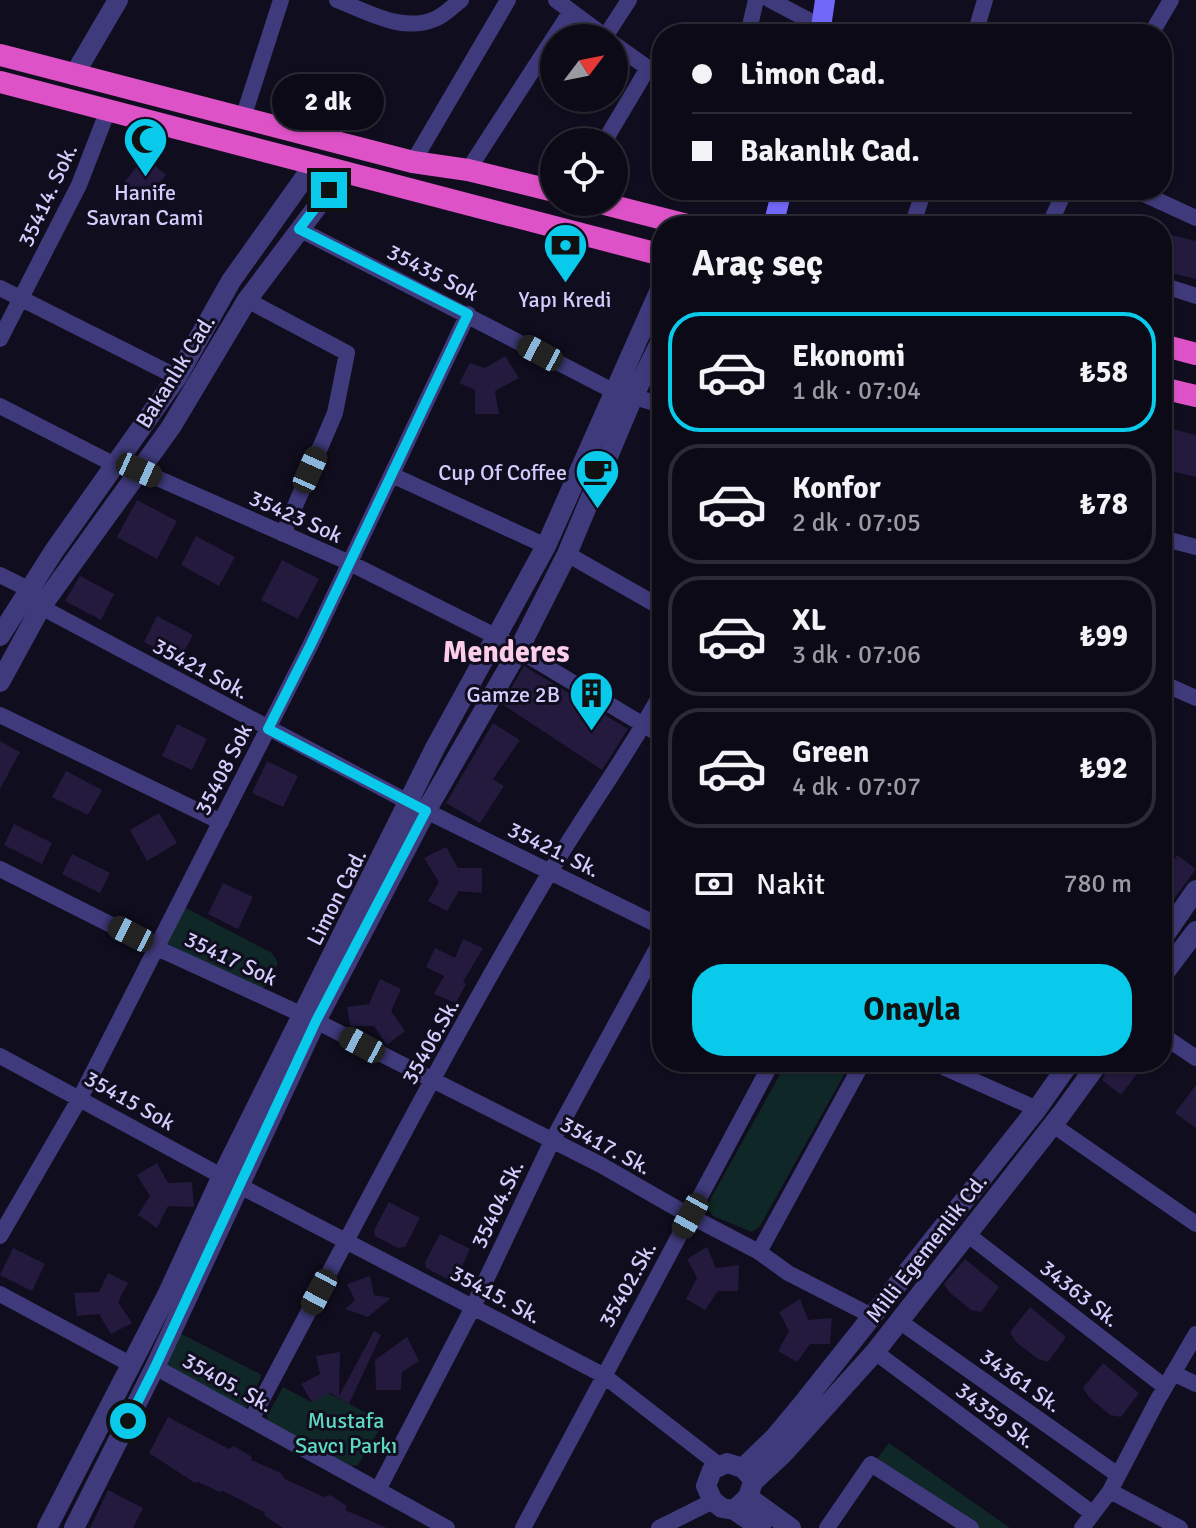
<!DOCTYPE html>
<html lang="tr">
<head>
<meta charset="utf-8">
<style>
  :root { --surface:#0c0a16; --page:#15131f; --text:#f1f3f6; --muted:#9a9aa1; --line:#2c2b35; --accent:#0acaeb }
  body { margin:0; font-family:Signika,sans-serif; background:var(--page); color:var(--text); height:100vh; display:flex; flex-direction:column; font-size:30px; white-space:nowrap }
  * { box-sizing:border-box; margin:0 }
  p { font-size:26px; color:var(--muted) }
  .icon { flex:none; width:44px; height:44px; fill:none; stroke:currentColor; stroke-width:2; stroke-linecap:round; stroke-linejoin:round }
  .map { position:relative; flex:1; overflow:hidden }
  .sheet { position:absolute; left:652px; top:216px; width:520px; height:856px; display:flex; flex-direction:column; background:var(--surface); border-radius:32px; box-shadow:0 2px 6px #0004,0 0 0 2px var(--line) }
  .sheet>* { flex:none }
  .hud { position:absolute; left:652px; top:24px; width:520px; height:176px; border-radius:32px; box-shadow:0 2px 6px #0004,0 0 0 2px var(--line); display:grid; align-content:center; height:176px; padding:0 40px; background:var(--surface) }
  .needle { width:52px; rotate:58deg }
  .tools { position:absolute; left:540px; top:24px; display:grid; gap:16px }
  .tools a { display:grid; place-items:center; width:88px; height:88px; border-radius:50%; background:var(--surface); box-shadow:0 2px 6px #0004,0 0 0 2px var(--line); font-size:40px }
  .end { position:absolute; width:36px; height:36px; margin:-18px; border:10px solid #0acaeb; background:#111; box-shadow:0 0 0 4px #111 }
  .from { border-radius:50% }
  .bubble { position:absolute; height:56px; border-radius:28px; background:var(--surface); box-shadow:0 2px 6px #0004,0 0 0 2px var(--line); font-size:26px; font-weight:700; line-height:56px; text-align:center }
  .car { position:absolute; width:24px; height:48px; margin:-24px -12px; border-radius:10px; box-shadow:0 0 6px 2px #0007; background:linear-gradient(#222 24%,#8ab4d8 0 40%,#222 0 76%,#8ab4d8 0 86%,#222 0) }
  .hud b { display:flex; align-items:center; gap:28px; height:76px; font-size:30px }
  .hud b+b { border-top:2px solid var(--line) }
  .hud i { width:20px; height:20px; background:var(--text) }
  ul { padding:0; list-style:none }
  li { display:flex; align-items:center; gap:24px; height:120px; margin:0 16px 12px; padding:0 24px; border:4px solid var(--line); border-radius:32px }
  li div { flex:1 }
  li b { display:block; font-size:30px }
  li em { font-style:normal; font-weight:700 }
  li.active { border-color:var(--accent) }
  li>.icon { width:72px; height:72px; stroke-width:1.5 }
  h2 { padding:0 40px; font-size:36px; line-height:96px }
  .pay { display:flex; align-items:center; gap:20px; height:88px; padding:0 40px; font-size:30px }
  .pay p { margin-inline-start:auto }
  .primary-button { display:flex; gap:16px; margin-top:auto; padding:16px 40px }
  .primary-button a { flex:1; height:92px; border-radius:32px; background:var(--accent); color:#111; font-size:32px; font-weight:700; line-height:92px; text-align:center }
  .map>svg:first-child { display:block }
  .green { fill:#102727 }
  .building { fill:#231a3e }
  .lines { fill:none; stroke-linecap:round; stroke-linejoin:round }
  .minor { stroke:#3f3a7b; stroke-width:16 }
  .tertiary { stroke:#3f3a7b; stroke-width:20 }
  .secondary { stroke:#7167f9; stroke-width:20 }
  .trunk { stroke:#de52c7; stroke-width:22 }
  .route { stroke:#0acaeb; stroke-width:10 }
  .labels { text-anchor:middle; stroke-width:6; stroke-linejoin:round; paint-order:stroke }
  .poi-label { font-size:22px; fill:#d3ccfd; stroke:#100d1e }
  .street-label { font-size:22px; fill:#d3ccfd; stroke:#100d1e }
  .park-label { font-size:22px; fill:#5cd9bf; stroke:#100d1e }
  .district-label { font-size:30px; font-weight:bold; fill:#fdcdea; stroke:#100d1e }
</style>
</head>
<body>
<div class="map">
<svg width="1196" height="1528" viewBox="0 0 1196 1528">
  <rect width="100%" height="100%" fill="#100d1e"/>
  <!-- green -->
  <path class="green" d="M186,908L272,953L278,963L267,985L261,989L249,985L167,943L180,909Z
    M787,1062H851L760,1226L752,1232L713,1216L706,1207Z
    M176,1331L262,1375L247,1407L239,1410L161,1364Z
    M283,1387L311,1402L326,1392L384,1422L358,1465L351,1466L269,1423L267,1416Z
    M889,1443L1010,1528H975L873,1464Z"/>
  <!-- building -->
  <path class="building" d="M145,157L166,175L146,199L124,182Z
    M1171,235L1196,241V279L1162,271Z
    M505,356L519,378L495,391L499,414H475V390L459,383L470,363L485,368Z
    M1162,426L1196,435V477L1162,469Z
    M137,500L177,521L157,559L117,537Z
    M196,536L235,557L219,586L181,565Z
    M282,560L319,579L298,619L261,600Z
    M80,576L114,594L101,620L65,601Z
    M157,616L193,635L179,661L144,642Z
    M524,666L628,729L602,770L502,704Z
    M493,723L520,740L493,779L504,786L480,823L446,803Z
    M177,724L207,739L192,770L162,756Z
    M0,741L20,752L0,789Z
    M267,761L298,776L283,807L252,793Z
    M66,771L102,790L88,815L52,797Z
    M159,813L177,843L147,861L130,830Z
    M14,824L52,843L42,864L4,845Z
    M446,847L458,868H482V893L459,891L447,911L428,901L439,882L424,858Z
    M72,854L110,873L100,893L62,874Z
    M1177,855L1196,869L1173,900L1162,895V865L1168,869Z
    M223,883L253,897L238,929L208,914Z
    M463,939L483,948L463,982L466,984L456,1003L434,994L444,976L426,967L435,948L455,958Z
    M380,979L401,989L391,1011L405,1031L387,1045L374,1026H350L347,1007L369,1004Z
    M1146,1062L1121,1095L1102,1080L1112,1062Z
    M1196,1085V1128L1175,1113Z
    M157,1163L168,1183L192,1182L194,1207L168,1206L157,1228L138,1215L150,1196L137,1175Z
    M389,1202L420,1218L405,1247L398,1248L375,1236L374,1230Z
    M440,1234L470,1249L456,1279L449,1280L426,1268L425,1262Z
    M707,1247L716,1268L739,1265L738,1291H718L705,1310L686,1299L697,1278L687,1259Z
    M13,1248L45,1264L32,1291L0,1275Z
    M965,1259L999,1287L981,1312L971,1310L949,1292L944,1284Z
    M108,1273L128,1283L118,1302L132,1323L111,1334L99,1314L77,1316L74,1293L99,1292Z
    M370,1276L374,1295L391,1298L368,1317L345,1309L355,1300L347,1284Z
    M800,1299L808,1320L832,1318L830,1344H810L797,1362L778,1351L789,1331L779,1312Z
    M1030,1307L1066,1337L1048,1362L1038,1359L1016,1342L1010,1332Z
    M374,1331L381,1335L349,1404L330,1393L312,1402L301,1384L320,1374L316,1356L340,1352L339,1396Z
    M407,1337L419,1361L402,1372L401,1390H376L375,1360Z
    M1103,1363L1139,1393L1121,1417L1110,1415L1089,1397L1083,1388Z
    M168,1417L229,1449L234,1446L252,1457L251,1460L281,1473L285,1479L324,1497L330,1495L347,1506L345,1510L387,1528H283L265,1516L264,1512L223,1491L220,1492L198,1482L195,1483L149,1453Z
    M108,1490L143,1508L133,1528H90Z"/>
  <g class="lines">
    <!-- minor -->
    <path class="minor" d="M337,0C368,12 402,33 435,19C445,15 453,6 461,0
      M556,0L607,38
      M770,0L835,34
      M748,34L756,0
      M975,34L985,0
      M1151,34L1171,0
      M605,37L629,0
      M614,44L662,78
      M243,118L281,0
      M604,142L648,68
      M413,162L508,0
      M468,170L571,11
      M1135,190L1196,218
      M912,226L924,190
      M1049,226L1065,190
      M299,229L613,391L662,405
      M1162,285L1196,296
      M0,288L177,377
      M247,300L347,353L335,413L283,534
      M0,339L79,185L108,110
      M0,406L115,465
      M139,470L350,563L495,636L662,736
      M392,475L546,546
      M1162,538L1196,547
      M567,554L662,608
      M0,575L30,590
      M41,607L410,803L662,927
      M1162,683L1196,698
      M0,715L221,822
      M0,869L157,948L316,1021L601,1165L690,1216L759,1252L788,1273L872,1316
      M1162,906L1179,917
      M1162,1035L1196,1058
      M0,1056L238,1185L603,1375L719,1465
      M932,1062L1037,1109
      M1053,1125L1196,1224
      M967,1234L1165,1387
      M0,1236L80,1098L311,644L468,314
      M759,1252L863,1062
      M0,1294L130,1364
      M899,1321L1118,1475
      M875,1352L1092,1513
      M155,1367L447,1528
      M1173,1373L1196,1384
      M251,1420C349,1237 444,1051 550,872C586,811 628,755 662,692
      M378,1490L473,1307L552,1141L662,939
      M1110,1491L1180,1528
      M523,1528L772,1062
      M659,1528L713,1501
      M827,1528L871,1464L971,1528
      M1082,1528L1110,1491L1157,1401L1196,1334"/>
    <!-- tertiary -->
    <path class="tertiary" d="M74,75L118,0
      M0,636L54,551L177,377L231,281L315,163
      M0,682L41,607L171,427L247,300L344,171
      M1162,939L1196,890
      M1162,976L1196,931
      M743,1468L775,1437L800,1407L1037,1109L1070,1062
      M751,1477L743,1468L727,1463L712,1470L706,1486L713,1501L722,1508L734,1510L761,1528
      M748,1497L791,1528
      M734,1510L748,1497L753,1482L782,1455L875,1352L1062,1113L1099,1062
      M47,1528L168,1293L222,1176L435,748L546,546L662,285
      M74,1528L155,1367L316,1021L426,811L518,651L567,554L633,397L662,339"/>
    <!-- secondary -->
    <path class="secondary" d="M820,34L825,0
      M773,226L782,190"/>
    <!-- trunk -->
    <path class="trunk" d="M0,55L413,162L468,170L554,191
      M0,82L662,255
      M597,202L691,226
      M1162,345L1196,354
      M1162,388L1196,396"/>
  </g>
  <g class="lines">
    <!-- route -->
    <path class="route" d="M128,1421L155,1367L316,1021L426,811L268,729L311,644L468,314L299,229L329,190"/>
  </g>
  <!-- icons -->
  <defs>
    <symbol id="mosque-pin" viewBox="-11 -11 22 30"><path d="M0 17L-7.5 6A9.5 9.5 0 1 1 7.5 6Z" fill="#0acaeb" stroke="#100d1e"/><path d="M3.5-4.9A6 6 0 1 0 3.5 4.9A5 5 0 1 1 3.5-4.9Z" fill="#111"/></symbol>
    <symbol id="bank-pin" viewBox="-11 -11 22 30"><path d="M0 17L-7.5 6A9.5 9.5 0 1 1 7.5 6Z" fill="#0acaeb" stroke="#100d1e"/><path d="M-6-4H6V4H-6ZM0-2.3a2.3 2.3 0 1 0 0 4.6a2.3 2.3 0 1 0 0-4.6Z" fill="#111"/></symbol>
    <symbol id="cafe-pin" viewBox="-11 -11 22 30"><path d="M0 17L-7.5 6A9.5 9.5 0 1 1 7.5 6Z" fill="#0acaeb" stroke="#100d1e"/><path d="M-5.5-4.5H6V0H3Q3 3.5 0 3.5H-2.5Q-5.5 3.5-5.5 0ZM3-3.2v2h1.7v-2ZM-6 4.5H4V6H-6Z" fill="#111"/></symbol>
    <symbol id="building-pin" viewBox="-11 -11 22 30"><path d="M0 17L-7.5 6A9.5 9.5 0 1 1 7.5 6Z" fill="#0acaeb" stroke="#100d1e"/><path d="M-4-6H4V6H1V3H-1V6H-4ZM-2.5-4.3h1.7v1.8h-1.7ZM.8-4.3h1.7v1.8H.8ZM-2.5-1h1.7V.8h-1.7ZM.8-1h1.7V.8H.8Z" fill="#111"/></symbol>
  </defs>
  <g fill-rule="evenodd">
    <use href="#mosque-pin" x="120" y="114" width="51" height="69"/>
    <use href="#bank-pin" x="540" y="220" width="51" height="69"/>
    <use href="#cafe-pin" x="572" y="446" width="51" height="69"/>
    <use href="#building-pin" x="566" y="668" width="51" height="69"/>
  </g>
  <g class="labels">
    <!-- poi labels -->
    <g class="poi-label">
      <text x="145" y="200">Hanife<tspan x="145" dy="25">Savran Cami</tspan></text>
      <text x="565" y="307">Yapı Kredi</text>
      <text x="567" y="480" text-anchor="end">Cup Of Coffee</text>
      <text x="560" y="702" text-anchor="end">Gamze 2B</text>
    </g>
    <!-- street labels -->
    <g class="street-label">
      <text transform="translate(47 195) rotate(-65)" y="8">35414. Sok.</text>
      <text transform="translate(433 272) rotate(27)" y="8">35435 Sok</text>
      <text transform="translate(175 371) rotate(-58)" y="8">Bakanlık Cad.</text>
      <text transform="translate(296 516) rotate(24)" y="8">35423 Sok</text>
      <text transform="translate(201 668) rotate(28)" y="8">35421 Sok.</text>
      <text transform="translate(223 769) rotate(-63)" y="8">35408 Sok</text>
      <text transform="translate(554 849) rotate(26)" y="8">35421. Sk.</text>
      <text transform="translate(336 897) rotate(-63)" y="8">Limon Cad.</text>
      <text transform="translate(231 958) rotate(25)" y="8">35417 Sok</text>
      <text transform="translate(430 1041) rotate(-61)" y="8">35406.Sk.</text>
      <text transform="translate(130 1100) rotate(29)" y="8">35415 Sok</text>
      <text transform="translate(606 1145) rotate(28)" y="8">35417. Sk.</text>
      <text transform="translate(497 1204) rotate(-65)" y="8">35404.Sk.</text>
      <text transform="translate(926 1248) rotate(-52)" y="8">Milli Egemenlik Cd.</text>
      <text transform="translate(627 1284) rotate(-61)" y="8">35402.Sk.</text>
      <text transform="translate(1080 1293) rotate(38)" y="8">34363 Sk.</text>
      <text transform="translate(496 1294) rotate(28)" y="8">35415. Sk.</text>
      <text transform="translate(1021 1380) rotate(35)" y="8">34361 Sk.</text>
      <text transform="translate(228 1382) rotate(29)" y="8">35405. Sk.</text>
      <text transform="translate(996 1415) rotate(37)" y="8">34359 Sk.</text>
    </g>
    <!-- park labels -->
    <g class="park-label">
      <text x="346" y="1428">Mustafa<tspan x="346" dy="25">Savcı Parkı</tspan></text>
    </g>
    <!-- district labels -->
    <g class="district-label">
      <text x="506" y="662">Menderes</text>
    </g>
  </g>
</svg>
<div class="tools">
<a><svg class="needle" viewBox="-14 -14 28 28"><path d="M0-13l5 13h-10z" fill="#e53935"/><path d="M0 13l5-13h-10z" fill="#9a9aa1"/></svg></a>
<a><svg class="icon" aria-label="locate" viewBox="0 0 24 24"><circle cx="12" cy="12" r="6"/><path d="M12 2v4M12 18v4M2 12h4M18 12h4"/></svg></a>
</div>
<i class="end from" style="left:128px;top:1421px"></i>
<i class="end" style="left:329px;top:190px"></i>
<div class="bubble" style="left:272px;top:74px;width:112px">2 dk</div>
<i class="car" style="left:540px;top:353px;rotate:298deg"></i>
<i class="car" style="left:139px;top:470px;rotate:114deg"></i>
<i class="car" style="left:310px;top:470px;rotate:24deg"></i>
<i class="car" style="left:131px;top:934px;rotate:297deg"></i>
<i class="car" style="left:362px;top:1045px;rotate:298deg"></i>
<i class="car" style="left:690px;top:1216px;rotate:209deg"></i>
<i class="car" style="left:319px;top:1292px;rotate:208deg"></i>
<div class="hud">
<b><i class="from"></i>Limon Cad.</b>
<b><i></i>Bakanlık Cad.</b>
</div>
<section class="sheet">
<h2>Araç seç</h2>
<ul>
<li class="active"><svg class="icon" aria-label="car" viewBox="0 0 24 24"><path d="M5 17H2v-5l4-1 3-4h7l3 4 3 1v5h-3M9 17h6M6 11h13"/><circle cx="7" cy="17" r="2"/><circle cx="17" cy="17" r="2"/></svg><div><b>Ekonomi</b><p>1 dk · 07:04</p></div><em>₺58</em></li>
<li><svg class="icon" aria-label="car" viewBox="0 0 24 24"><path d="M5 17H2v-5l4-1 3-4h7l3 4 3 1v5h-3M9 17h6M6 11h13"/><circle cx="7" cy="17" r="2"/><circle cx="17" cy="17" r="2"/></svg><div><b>Konfor</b><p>2 dk · 07:05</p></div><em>₺78</em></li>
<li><svg class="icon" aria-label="car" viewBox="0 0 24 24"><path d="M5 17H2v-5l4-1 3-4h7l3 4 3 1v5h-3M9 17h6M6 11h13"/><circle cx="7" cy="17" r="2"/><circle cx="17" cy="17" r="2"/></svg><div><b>XL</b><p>3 dk · 07:06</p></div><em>₺99</em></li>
<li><svg class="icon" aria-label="car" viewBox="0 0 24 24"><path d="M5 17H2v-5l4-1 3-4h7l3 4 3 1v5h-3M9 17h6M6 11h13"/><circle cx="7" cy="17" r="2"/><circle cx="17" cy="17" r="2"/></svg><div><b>Green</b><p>4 dk · 07:07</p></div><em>₺92</em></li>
</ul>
<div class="pay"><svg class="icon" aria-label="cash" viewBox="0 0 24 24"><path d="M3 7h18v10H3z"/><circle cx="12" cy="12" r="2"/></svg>Nakit<p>780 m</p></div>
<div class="primary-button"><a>Onayla</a></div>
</section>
</div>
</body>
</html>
